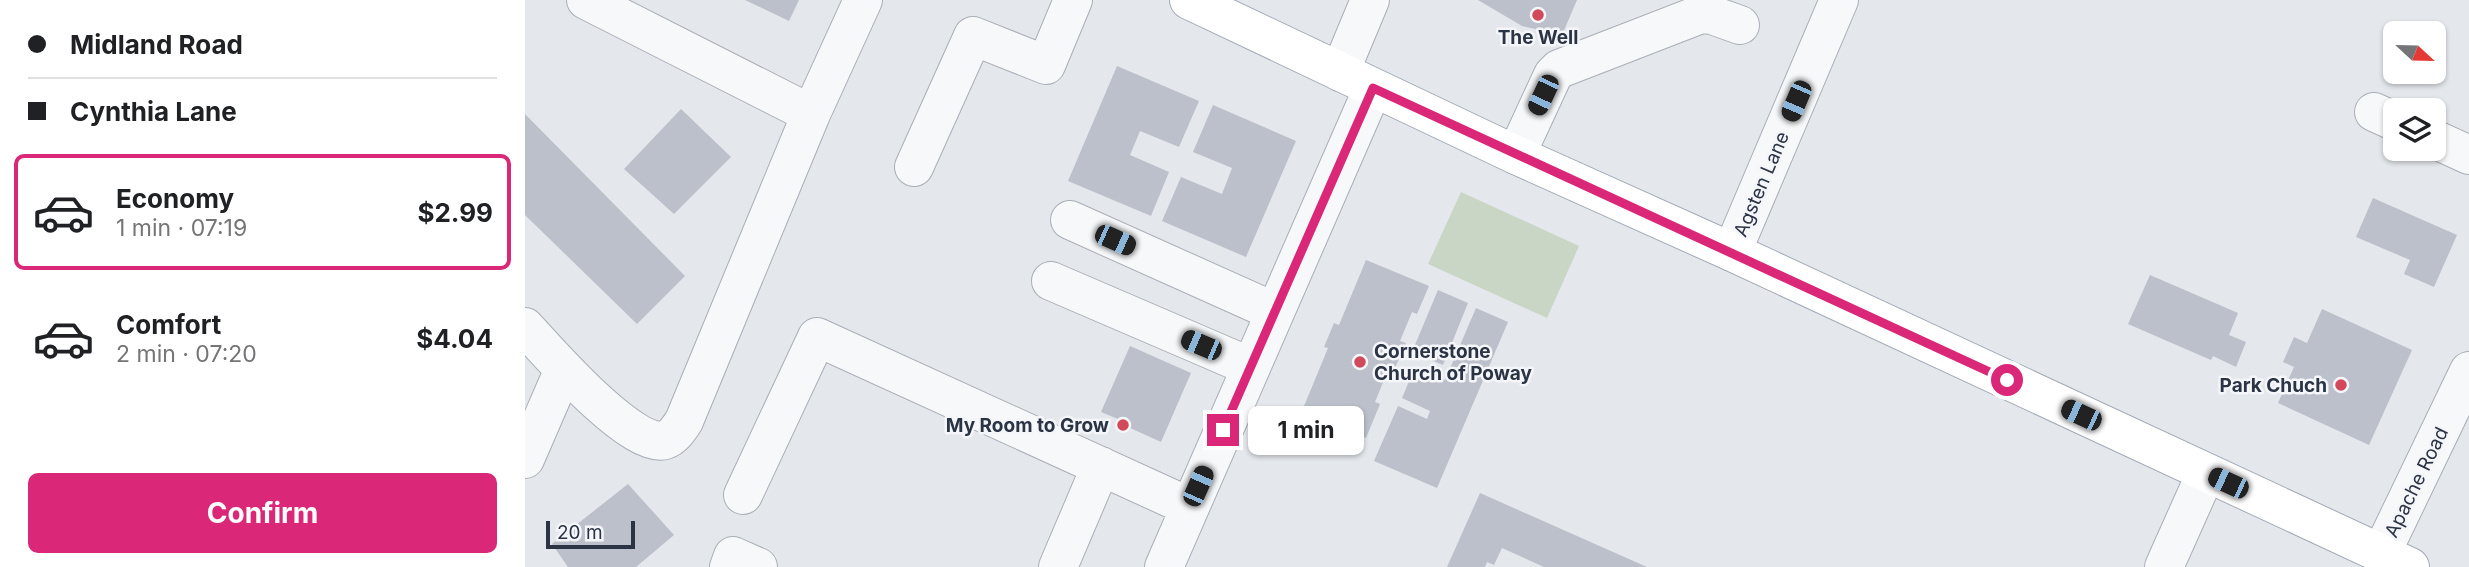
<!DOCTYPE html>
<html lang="en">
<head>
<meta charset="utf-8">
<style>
  :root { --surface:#fff; --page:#f6f6f6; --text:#202124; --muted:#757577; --line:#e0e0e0; --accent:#db2777 }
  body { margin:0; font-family:Inter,sans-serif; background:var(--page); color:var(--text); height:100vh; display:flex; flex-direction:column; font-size:26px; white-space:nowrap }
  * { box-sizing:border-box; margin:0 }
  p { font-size:23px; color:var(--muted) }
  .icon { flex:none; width:38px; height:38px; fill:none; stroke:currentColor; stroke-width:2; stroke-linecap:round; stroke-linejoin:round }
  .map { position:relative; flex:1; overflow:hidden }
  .sheet { display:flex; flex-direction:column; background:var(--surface); width:525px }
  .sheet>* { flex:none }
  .banner { display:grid; align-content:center; height:154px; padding:0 28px; background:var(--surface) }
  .needle { width:46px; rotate:112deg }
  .controls { position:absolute; left:1858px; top:21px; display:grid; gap:14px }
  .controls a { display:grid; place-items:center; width:63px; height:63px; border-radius:10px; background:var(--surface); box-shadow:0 2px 5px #0004; font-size:35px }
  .scale { position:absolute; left:21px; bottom:18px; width:89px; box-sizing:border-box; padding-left:7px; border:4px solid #2b3445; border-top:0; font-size:19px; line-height:24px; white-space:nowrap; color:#2b3445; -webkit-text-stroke:5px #f4f6f9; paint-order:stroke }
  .end { position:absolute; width:32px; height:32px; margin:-16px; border:9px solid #db2777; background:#fff; box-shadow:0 0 0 4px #fff }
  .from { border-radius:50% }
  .bubble { position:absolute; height:49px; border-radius:10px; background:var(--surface); box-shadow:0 2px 5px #0004; font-size:23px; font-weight:700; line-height:49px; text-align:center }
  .car { position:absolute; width:21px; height:42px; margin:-21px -10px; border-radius:9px; box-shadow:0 0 5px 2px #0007; background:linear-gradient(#222 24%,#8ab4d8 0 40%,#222 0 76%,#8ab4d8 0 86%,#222 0) }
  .banner b { display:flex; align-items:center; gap:24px; height:66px; font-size:26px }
  .banner b+b { border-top:2px solid var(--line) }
  .banner i { width:18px; height:18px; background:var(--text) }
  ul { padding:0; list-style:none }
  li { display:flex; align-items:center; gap:21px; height:116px; margin:0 14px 10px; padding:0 14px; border:4px solid transparent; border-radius:10px }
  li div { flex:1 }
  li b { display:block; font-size:26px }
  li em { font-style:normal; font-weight:700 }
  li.on { border-color:var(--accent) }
  li>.icon { width:63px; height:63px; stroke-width:1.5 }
  .button { display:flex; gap:14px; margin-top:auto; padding:14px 28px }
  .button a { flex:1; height:80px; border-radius:10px; background:var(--accent); color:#fff; font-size:28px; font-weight:700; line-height:80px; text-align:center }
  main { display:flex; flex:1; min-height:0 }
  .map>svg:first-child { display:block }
  .green { fill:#c9d6c5 }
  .building { fill:#bbc0ca }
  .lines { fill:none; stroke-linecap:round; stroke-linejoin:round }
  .minor-casing { stroke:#a9aeb7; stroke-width:40 }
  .major-casing { stroke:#a3abb8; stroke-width:40 }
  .minor { stroke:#f7f8fa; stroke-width:38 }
  .major { stroke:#fff; stroke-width:38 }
  .route { stroke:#db2777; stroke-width:9 }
  .poi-dot { fill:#d1495b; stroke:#f4f6f9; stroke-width:2.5 }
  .labels { text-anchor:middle; stroke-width:5; stroke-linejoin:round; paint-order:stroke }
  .poi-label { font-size:19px; font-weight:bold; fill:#2b3445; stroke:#f4f6f9; text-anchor:end }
  .street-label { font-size:19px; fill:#2b3445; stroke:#f4f6f9 }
</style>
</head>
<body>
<main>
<section class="sheet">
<div class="banner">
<b><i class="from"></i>Midland Road</b>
<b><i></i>Cynthia Lane</b>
</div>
<ul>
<li class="on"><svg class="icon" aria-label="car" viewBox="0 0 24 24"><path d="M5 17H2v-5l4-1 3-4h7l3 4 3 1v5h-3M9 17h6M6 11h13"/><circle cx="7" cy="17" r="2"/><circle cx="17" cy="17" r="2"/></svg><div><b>Economy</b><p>1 min · 07:19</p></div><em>$2.99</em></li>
<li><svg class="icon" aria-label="car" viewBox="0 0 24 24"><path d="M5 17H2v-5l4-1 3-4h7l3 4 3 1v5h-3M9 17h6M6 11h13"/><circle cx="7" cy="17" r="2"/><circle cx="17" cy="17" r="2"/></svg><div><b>Comfort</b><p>2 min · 07:20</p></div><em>$4.04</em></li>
</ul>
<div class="button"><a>Confirm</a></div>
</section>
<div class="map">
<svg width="1944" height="567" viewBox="0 0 1944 567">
  <rect width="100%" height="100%" fill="#e4e7ec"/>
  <!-- green -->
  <path class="green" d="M936,192L1054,246L1022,318L903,264Z"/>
  <!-- building -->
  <path class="building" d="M220,0H274L264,21Z
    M953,0H1052L1037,35L997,26Z
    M592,66L674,101L654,147L615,131L605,155L644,172L626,216L543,181Z
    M688,105L771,141L721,257L637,221L656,177L697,194L707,168L668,152Z
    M156,109L206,157L149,214L99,169Z
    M0,114L160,276L112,324L0,215Z
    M1848,198L1932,235L1909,287L1879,274L1885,260L1831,237Z
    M841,260L904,286L892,314L887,312L875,341L881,343L866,377L861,375L850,402L855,404L841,438L777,411L803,348L799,347L809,323L814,325Z
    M1625,275L1713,313L1704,335L1721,342L1711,367L1688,356L1686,360L1603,324Z
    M913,290L943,303L918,365L887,352Z
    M951,308L983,322L912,488L849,461L873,406L902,419L905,411L877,398L890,367L920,380Z
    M1797,309L1887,350L1844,445L1753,403L1769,367L1758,362L1769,337L1782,343Z
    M605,346L666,373L636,442L592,422L593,419L576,412Z
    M103,484L149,535L111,567H43L27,544Z
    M955,493L1122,567H1019L977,548L969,565L962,562L960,567H922Z"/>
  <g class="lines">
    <defs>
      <path id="minor" d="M61,0L286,114
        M815,72L845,0
        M1849,112L1871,122
        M1909,139L1944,155
        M991,155L1028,75L1034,69L1176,14L1187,15L1215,25
        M389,167L448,36L521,65L548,0
        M545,220L750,312
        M1207,252L1314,0
        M526,281L726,367
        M0,327C22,351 108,450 140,440C149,437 154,428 159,421L286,114L338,0
        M0,459L39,369
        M218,495L292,337L665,507
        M1856,554L1944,371
        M204,567L208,556L233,567
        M533,567L576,466
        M639,567L848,88
        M1639,567L1681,473"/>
      <path id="major" d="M664,0L991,155L1207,252L1885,567"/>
    </defs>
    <!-- minor casing -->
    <use href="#minor" class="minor-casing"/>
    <!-- major casing -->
    <use href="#major" class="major-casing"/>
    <!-- minor -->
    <use href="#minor" class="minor"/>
    <!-- major -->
    <use href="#major" class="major"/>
  </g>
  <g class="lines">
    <!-- route -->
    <path class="route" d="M698,430L848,88L1482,380"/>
  </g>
  <!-- markers -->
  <g class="poi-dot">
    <circle cx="1013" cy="15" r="7"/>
    <circle cx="835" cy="362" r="7"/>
    <circle cx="1816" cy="385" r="7"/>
    <circle cx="598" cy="425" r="7"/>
  </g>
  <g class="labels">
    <!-- poi labels -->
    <g class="poi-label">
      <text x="1013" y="44" text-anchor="middle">The Well</text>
      <text x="849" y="358" text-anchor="start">Cornerstone<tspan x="849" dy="22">Church of Poway</tspan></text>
      <text x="1802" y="392">Park Chuch</text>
      <text x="584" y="432">My Room to Grow</text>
    </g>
    <!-- street labels -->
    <g class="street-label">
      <text transform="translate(1236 184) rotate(-67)" y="7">Agsten Lane</text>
      <text transform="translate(1891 482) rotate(-64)" y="7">Apache Road</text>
    </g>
  </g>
</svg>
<div class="controls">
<a><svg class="needle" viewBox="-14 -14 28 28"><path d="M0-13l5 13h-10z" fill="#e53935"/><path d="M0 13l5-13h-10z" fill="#757577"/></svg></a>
<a><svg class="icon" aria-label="layers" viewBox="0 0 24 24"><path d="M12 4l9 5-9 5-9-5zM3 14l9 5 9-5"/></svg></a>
</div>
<div class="scale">20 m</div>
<i class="end from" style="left:1482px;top:380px"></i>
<i class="end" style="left:698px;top:430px"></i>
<div class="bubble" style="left:723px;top:406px;width:116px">1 min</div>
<i class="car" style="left:1018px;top:95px;rotate:205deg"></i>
<i class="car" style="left:1271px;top:101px;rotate:203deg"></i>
<i class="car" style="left:590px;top:240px;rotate:114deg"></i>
<i class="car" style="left:676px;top:345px;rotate:293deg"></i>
<i class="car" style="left:1556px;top:415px;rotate:295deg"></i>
<i class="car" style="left:1703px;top:483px;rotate:295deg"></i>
<i class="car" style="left:673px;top:486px;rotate:24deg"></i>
</div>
</main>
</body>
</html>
